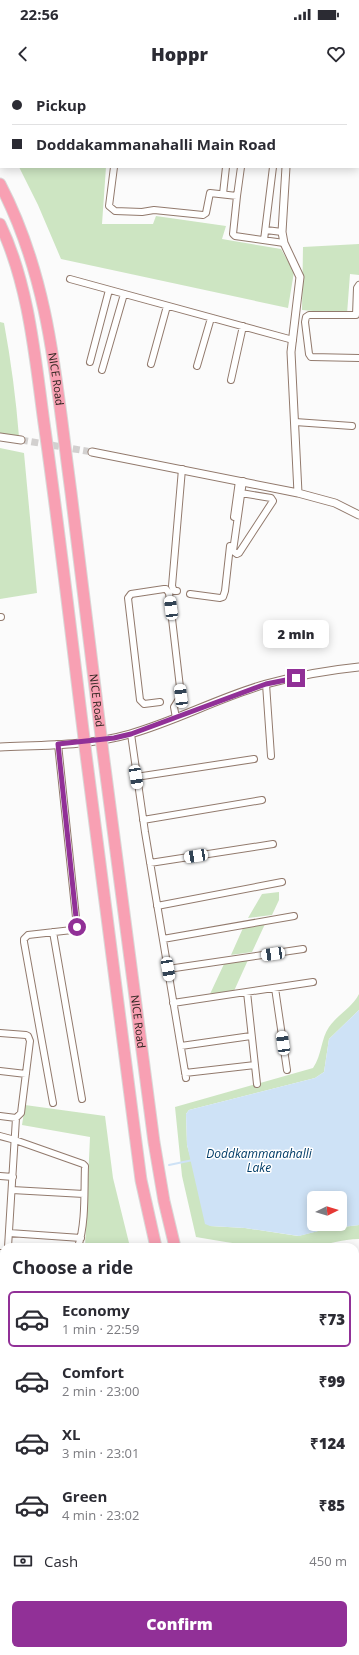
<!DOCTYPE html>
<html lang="en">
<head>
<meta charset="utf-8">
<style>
  :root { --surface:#fff; --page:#f7f7f7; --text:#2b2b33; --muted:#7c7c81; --line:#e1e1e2; --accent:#913097 }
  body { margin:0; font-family:"Open Sans",sans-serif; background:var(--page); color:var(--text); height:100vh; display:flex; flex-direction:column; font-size:15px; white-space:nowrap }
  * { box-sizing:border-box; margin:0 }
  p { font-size:13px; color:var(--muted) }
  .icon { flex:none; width:22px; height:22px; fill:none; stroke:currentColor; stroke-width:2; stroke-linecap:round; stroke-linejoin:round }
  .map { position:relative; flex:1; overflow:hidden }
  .side { position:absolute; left:0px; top:1163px; width:359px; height:412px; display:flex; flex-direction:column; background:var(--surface); border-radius:12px 12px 0 0; box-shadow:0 2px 10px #0003 }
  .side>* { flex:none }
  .banner { position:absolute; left:0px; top:0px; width:359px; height:88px; box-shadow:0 2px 10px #0003; display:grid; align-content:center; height:88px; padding:0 12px; background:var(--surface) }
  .needle { width:26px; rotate:85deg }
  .buttons { position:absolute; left:307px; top:1111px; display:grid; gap:8px }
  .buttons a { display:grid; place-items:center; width:40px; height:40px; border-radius:6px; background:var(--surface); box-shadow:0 2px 10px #0003; font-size:20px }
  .end { position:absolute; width:18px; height:18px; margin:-9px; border:5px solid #913097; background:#fff; box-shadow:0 0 0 2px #fff }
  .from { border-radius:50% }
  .bubble { position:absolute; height:28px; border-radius:6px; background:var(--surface); box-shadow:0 2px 10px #0003; font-size:13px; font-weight:800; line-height:28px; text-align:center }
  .car { position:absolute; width:12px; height:24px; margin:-12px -6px; border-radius:5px; box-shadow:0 0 3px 1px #0007; background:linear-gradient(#fff 24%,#345 0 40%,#fff 0 76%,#345 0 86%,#fff 0) }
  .banner b { display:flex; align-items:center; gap:14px; height:38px; font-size:15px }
  .banner b+b { border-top:1px solid var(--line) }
  .banner i { width:10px; height:10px; background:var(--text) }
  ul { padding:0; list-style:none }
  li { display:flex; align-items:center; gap:12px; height:56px; margin:0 8px 6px; padding:0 4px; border:2px solid transparent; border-radius:6px }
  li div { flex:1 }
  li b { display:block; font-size:15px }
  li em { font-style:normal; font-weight:800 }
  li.on { border-color:var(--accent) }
  li>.icon { width:36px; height:36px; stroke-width:1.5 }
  h2 { padding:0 12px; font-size:18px; line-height:48px }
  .pay { display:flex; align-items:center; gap:10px; height:44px; padding:0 12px; font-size:15px }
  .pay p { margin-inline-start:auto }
  .action { display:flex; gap:8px; margin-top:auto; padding:8px 12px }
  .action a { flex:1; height:46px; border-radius:6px; background:var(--accent); color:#fff; font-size:16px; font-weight:800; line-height:46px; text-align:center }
  .status { display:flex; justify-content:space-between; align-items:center; height:28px; padding:0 20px; background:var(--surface); direction:ltr }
  .status svg { height:11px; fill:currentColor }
  header { display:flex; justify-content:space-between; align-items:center; height:52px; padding:0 12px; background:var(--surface); font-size:18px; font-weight:800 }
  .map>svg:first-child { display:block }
  .green { fill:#cde5c2 }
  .water { fill:#cee2f6; fill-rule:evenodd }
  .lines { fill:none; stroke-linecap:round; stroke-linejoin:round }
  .stream { stroke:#cee2f6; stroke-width:2 }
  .tertiary-tunnel { stroke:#d2d0cf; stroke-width:7; stroke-dasharray:7 3.5; stroke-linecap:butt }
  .minor-casing { stroke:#927a6d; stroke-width:8 }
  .tertiary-casing { stroke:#927a6d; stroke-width:9 }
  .motorway-casing { stroke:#d9d8d7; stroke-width:13 }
  .minor { stroke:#fff; stroke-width:6 }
  .tertiary { stroke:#fff; stroke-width:7 }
  .motorway { stroke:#f8a0b3; stroke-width:11 }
  .motorway-bridge-casing { stroke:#d9d8d7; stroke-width:13; stroke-linecap:butt }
  .motorway-bridge { stroke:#f8a0b3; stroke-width:11 }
  .route { stroke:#913097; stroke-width:5 }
  .labels { text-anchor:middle; stroke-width:3; stroke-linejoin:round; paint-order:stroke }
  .street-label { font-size:11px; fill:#2e241f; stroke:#fff }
  .water-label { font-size:12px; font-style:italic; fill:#013c67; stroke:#fff }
</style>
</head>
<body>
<div class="status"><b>22:56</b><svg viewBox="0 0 49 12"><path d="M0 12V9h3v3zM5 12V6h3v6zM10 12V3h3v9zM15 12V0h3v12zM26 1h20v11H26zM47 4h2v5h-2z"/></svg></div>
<header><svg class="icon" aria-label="back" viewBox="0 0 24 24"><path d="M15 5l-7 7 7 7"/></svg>Hoppr<svg class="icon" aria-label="heart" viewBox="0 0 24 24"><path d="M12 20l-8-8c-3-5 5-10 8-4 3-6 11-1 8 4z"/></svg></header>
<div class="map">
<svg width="359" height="1575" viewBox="0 0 359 1575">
  <rect width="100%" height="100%" fill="#fbfbfb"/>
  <!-- green -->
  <path class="green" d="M19,87H106L102,144H153L156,136L226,146L222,159L281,169L294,192L288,228L61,179L38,125Z
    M359,164V195L350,194L347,234L302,230L303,167Z
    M0,242L4,243C11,281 16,319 19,357L0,355Z
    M0,368L24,373L37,513L0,519Z
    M279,812V820L272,835L248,838L262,814Z
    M265,844L252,872L231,875L243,848Z
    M248,880L234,911L210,914L224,884Z
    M359,914V930L329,959L324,992L315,998L189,1030L186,1034L187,1065L210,1146L245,1148L298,1156L326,1149L359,1145V1159C342,1159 327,1165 311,1167C272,1171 233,1163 196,1157L182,1096L175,1027L313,988C322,975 321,958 329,947C338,934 352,928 359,914Z
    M25,1025L105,1036L113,1098L130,1167H85L90,1057L22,1045Z
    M355,1217H359V1575H336L335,1571H355Z
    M37,1571H115V1575H37Z"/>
  <!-- water -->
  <path class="water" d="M359,930V1145L326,1149L299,1156L245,1148L210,1146L205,1144L187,1065L186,1034L189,1030L315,998L324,992L329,959ZM314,1118H340V1144H314Z"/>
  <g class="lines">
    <!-- stream -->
    <path class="stream" d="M169,1085L193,1080"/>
    <!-- tertiary-tunnel -->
    <path class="tertiary-tunnel" d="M21,360L92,372"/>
    <defs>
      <path id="minor" d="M138,1V0
        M267,1L268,0
        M0,44H1
        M114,87L109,126L115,131L142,132L154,130L203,135L206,133L210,113L237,116L233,154L235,156L284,163
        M223,114L226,87
        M237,116L241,87
        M266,150L282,152
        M264,160L273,87
        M70,199L293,260
        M359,205L357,208L356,235H309L306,237L305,242L309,274L311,277L359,278
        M90,282L109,210
        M151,284L167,226
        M197,286L211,238
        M102,290L124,214
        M231,300L243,246
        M295,342L352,346
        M241,413L271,418L273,421L239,473L237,474L233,471L243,401
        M234,437L239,401
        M177,511H174L172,506L182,389
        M190,514L220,518L223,517L225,511L230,466
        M0,537H1
        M266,604L271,676
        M160,622L144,624L140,620L128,518L131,514L164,509H166L169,513L181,616L174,627L176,638
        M131,654L145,752L186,998
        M136,697L254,679
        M143,740L262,720
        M150,783L273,764
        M157,826L282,802
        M53,852L82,1019
        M163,859L294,836
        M168,889L303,869
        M275,908L287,990
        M247,912L257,1004
        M173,923L313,902
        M0,953L26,955L28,956L30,961L21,1033L16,1038L8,1167
        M181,966L251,956
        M0,991L26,994
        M185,993L255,985
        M53,1023L24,862V859L28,855L72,850L77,847L58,664
        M0,1036L16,1038
        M0,1056L15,1060L83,1084L85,1086C84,1111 86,1143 78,1167
        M0,1096L13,1097
        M12,1110L84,1114
        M9,1153L81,1158
        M0,1173H4
        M0,1228H4
        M0,1262L4,1263
        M0,1300L4,1290
        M0,1326L4,1317
        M0,1345L4,1348
        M0,1419L4,1384
        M160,1571V1575"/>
      <path id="tertiary" d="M284,0V1
        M286,87L282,152L284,163L300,197L291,272L298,413
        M0,357L21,360
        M92,372L298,413L335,423L359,435
        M0,667C43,665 88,666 130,654C176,641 220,617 266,604C296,596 329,590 359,587"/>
      <g id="motorway">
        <path id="s1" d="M0,104C46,192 55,286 67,382C79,473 90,564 101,656"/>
        <path d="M0,144C29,205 35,277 44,343C59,448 71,553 84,658"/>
        <path id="s2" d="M102,665L154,1062L164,1121L175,1167"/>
        <path d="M85,667L136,1062L141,1100L156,1167"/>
        <path d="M289,1571L290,1575"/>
        <path d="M307,1571L308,1575"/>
      </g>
    </defs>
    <!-- minor casing -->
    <use href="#minor" class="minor-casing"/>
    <!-- tertiary casing -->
    <use href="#tertiary" class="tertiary-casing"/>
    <!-- motorway casing -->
    <use href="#motorway" class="motorway-casing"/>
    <!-- minor -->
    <use href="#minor" class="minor"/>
    <!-- tertiary -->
    <use href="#tertiary" class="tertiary"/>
    <!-- motorway -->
    <use href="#motorway" class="motorway"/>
    <defs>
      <path id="motorway-bridge" d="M101,656L102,665
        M84,658L85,667"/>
    </defs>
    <!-- motorway-bridge casing -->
    <use href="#motorway-bridge" class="motorway-bridge-casing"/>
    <!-- motorway-bridge -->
    <use href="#motorway-bridge" class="motorway-bridge"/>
  </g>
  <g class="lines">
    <!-- route -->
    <path class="route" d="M77,847L58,664L114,658L131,654L266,604L296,598"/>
  </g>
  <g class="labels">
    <!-- street labels -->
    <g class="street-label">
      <text dy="4" stroke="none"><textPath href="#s1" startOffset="204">NICE Road</textPath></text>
      <text dy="4" stroke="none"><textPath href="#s1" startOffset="528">NICE Road</textPath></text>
      <text dy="4" stroke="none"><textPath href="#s2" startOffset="279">NICE Road</textPath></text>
    </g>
    <!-- water labels -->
    <g class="water-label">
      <text x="259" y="1078">Doddkammanahalli<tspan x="259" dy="14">Lake</tspan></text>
    </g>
  </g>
</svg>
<div class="buttons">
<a><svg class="needle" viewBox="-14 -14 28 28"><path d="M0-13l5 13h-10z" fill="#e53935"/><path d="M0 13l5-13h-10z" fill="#7c7c81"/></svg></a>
</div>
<i class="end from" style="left:77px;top:847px"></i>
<i class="end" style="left:296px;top:598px"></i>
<div class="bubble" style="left:263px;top:540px;width:66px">2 min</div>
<i class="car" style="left:171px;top:528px;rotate:353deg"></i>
<i class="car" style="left:181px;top:616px;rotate:353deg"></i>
<i class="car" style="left:136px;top:697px;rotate:171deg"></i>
<i class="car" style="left:196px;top:776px;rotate:261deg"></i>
<i class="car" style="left:273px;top:874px;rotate:262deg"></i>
<i class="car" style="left:168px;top:889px;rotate:170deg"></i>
<i class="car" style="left:283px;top:963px;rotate:352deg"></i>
<div class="banner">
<b><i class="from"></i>Pickup</b>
<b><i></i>Doddakammanahalli Main Road</b>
</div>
<section class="side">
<h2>Choose a ride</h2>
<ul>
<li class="on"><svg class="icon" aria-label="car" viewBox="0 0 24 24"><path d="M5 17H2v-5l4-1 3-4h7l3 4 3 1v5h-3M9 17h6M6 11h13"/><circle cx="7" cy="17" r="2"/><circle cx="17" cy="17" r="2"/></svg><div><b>Economy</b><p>1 min · 22:59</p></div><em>₹73</em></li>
<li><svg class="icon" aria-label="car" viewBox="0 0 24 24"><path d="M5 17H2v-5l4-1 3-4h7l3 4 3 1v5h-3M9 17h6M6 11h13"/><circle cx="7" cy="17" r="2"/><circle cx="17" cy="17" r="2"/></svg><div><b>Comfort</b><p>2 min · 23:00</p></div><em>₹99</em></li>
<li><svg class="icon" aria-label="car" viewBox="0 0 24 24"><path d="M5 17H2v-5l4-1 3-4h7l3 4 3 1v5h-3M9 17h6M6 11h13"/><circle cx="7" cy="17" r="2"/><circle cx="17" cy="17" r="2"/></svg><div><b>XL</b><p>3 min · 23:01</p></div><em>₹124</em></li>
<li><svg class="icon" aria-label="car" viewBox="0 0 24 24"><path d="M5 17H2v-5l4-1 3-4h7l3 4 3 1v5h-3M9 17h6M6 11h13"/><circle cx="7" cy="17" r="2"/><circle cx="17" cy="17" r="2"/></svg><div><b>Green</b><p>4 min · 23:02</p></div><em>₹85</em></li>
</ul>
<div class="pay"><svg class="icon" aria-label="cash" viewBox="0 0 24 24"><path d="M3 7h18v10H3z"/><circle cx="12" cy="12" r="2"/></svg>Cash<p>450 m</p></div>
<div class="action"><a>Confirm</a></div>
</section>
</div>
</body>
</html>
